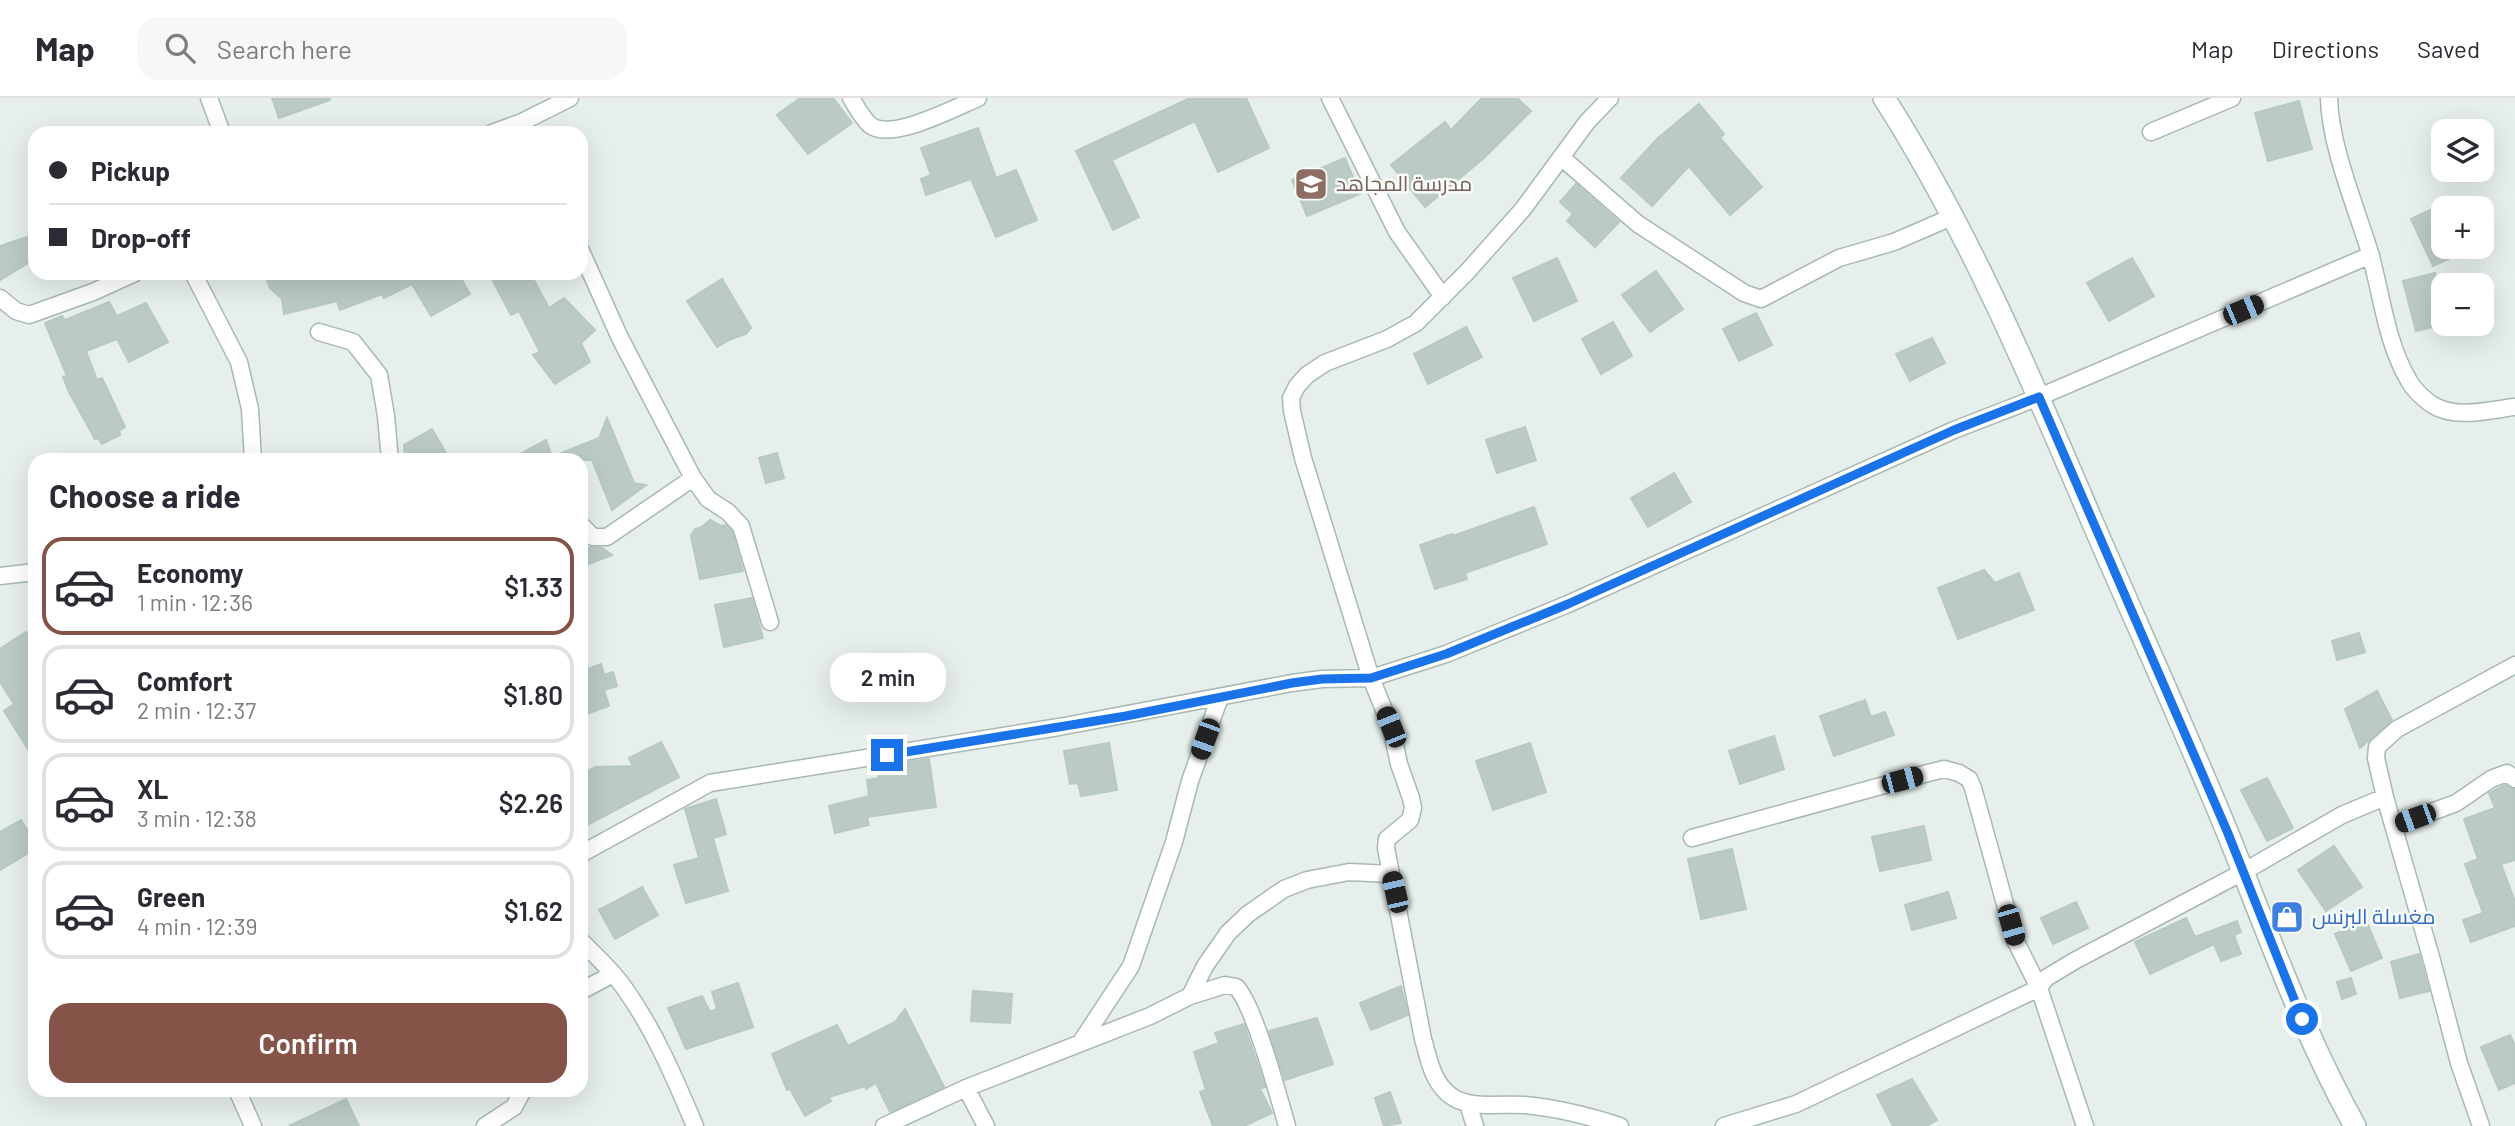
<!DOCTYPE html>
<html lang="en">
<head>
<meta charset="utf-8">
<style>
  :root { --surface:#fff; --page:#f7f7f7; --text:#2b2b33; --muted:#7c7c81; --line:#e1e1e2; --accent:#855347 }
  body { margin:0; font-family:Barlow,Cairo,sans-serif; background:var(--page); color:var(--text); height:100vh; display:flex; flex-direction:column; font-size:26px; white-space:nowrap }
  * { box-sizing:border-box; margin:0 }
  p { font-size:23px; color:var(--muted) }
  .icon { flex:none; width:38px; height:38px; fill:none; stroke:currentColor; stroke-width:2; stroke-linecap:round; stroke-linejoin:round }
  .map { position:relative; flex:1; overflow:hidden }
  .side { position:absolute; left:28px; top:355px; width:560px; height:644px; display:flex; flex-direction:column; background:var(--surface); border-radius:21px; box-shadow:0 7px 28px #0002 }
  .side>* { flex:none }
  .guide { position:absolute; left:28px; top:28px; width:560px; height:154px; border-radius:21px; box-shadow:0 7px 28px #0002; display:grid; align-content:center; height:154px; padding:0 21px; background:var(--surface) }
  .controls { position:absolute; left:2431px; top:21px; display:grid; gap:14px }
  .controls a { display:grid; place-items:center; width:63px; height:63px; border-radius:14px; background:var(--surface); box-shadow:0 7px 28px #0002; font-size:35px }
  .end { position:absolute; width:32px; height:32px; margin:-16px; border:9px solid #1a73e8; background:#fff; box-shadow:0 0 0 4px #fff }
  .from { border-radius:50% }
  .bubble { position:absolute; height:49px; border-radius:21px; background:var(--surface); box-shadow:0 7px 28px #0002; font-size:23px; font-weight:600; line-height:49px; text-align:center }
  .car { position:absolute; width:21px; height:42px; margin:-21px -10px; border-radius:9px; box-shadow:0 0 5px 2px #0007; background:linear-gradient(#222 24%,#8ab4d8 0 40%,#222 0 76%,#8ab4d8 0 86%,#222 0) }
  .guide b { display:flex; align-items:center; gap:24px; height:66px; font-size:26px }
  .guide b+b { border-top:2px solid var(--line) }
  .guide i { width:18px; height:18px; background:var(--text) }
  ul { padding:0; list-style:none }
  li { display:flex; align-items:center; gap:21px; height:98px; margin:0 14px 10px; padding:0 7px; border:4px solid var(--line); border-radius:21px }
  li div { flex:1 }
  li b { display:block; font-size:26px }
  li em { font-style:normal; font-weight:600 }
  li.on { border-color:var(--accent) }
  li>.icon { width:63px; height:63px; stroke-width:1.5 }
  h2 { padding:0 21px; font-size:32px; line-height:84px }
  .action { display:flex; gap:14px; margin-top:auto; padding:14px 21px }
  .action a { flex:1; height:80px; border-radius:21px; background:var(--accent); color:#fff; font-size:28px; font-weight:600; line-height:80px; text-align:center }
  header { display:flex; align-items:center; gap:42px; box-sizing:border-box; height:98px; padding:0 35px; background:var(--surface); border-bottom:2px solid var(--line) }
  header strong { font-size:33px }
  nav { display:flex; gap:38px; margin-inline-start:auto; font-size:24px }
  .search { width:490px; height:63px; background:var(--page); display:flex; align-items:center; gap:18px; box-sizing:border-box; padding:0 24px; border-radius:21px; color:var(--muted); font-size:26px }
  .map>svg:first-child { display:block }
  .building { fill:#bbcac4; stroke:#b8c9c2; stroke-width:2 }
  .lines { fill:none; stroke-linecap:round; stroke-linejoin:round }
  .minor-casing { stroke:#a8b8b2; stroke-width:19 }
  .secondary-casing { stroke:#a4bbb3; stroke-width:24 }
  .minor { stroke:#fff; stroke-width:16 }
  .secondary { stroke:#fff; stroke-width:21 }
  .route { stroke:#1a73e8; stroke-width:9 }
  .labels { text-anchor:middle; stroke-width:5; stroke-linejoin:round; paint-order:stroke }
  .education-label { font-size:21px; fill:#785e54; stroke:#f7fbf9; text-anchor:start }
  .shop-label { font-size:21px; fill:#366cbe; stroke:#f7fbf9; text-anchor:start }
</style>
</head>
<body>
<header>
<strong>Map</strong>
<div class="search"><svg class="icon" aria-label="search" viewBox="0 0 24 24"><circle cx="10" cy="10" r="6"/><path d="M15 15l6 6"/></svg>Search here</div>
<nav><a>Map</a><a>Directions</a><a>Saved</a></nav>
</header>
<div class="map">
<svg width="2515" height="1028" viewBox="0 0 2515 1028">
  <rect width="100%" height="100%" fill="#e6efeb"/>
  <!-- building -->
  <path class="building" d="M272,0H330V2L279,20Z
    M800,0H833L852,25L808,56L777,17Z
    M1190,0H1246L1269,50L1218,74L1195,23L1112,62L1139,119L1113,132L1076,53Z
    M1482,0H1517L1531,13L1484,60L1425,109L1391,67L1445,24L1451,32Z
    M2299,3L2312,51L2268,63L2255,15Z
    M1699,6L1724,36L1720,40L1762,89L1730,117L1689,68L1652,108L1621,80L1658,40Z
    M978,30L996,80L1016,72L1037,122L996,139L971,81L926,97L921,81L931,77L921,50Z
    M1345,60L1360,96L1307,118L1292,82Z
    M1576,86L1619,124L1595,149L1567,123L1573,116L1560,104Z
    M2443,106V149H2475L2433,168L2411,121Z
    M27,139L29,148L35,146V161L0,182V148Z
    M1557,160L1577,203L1534,223L1513,180Z
    M2132,160L2154,198L2109,223L2087,185Z
    M1656,173L1683,211L1650,234L1622,197Z
    M264,175H458L470,196L431,218L412,186L384,200L382,196L340,212L337,203L284,216L282,201L270,190Z
    M508,175H530L549,210L564,200L595,232L581,245L590,264L555,286L533,257L540,254L519,213L511,217L493,183Z
    M2435,175L2443,207V227L2416,233L2403,183Z
    M722,181L751,230L746,236L731,241L717,249L687,203Z
    M109,204L117,218L146,205L168,244L129,264L117,241L86,253L97,282L102,280L125,329L119,333L120,337L102,346L98,340L95,341L69,294L63,279L67,278L45,225L62,218L65,222Z
    M1756,215L1772,247L1739,263L1723,231Z
    M1613,224L1632,258L1601,276L1582,241Z
    M1466,229L1482,259L1428,286L1414,256Z
    M1932,240L1945,265L1910,283L1896,256Z
    M607,320L634,385L646,387L612,412L592,362H509L546,342L552,359L599,340Z
    M1525,329L1536,362L1497,375L1486,342Z
    M432,331L450,362H405L404,347Z
    M777,355L784,380L766,385L759,360Z
    M1674,375L1691,404L1648,429L1631,400Z
    M1534,409L1547,446L1465,475L1467,481L1435,491L1420,447L1452,436L1453,438Z
    M710,422L721,428L726,427L732,433L743,473L700,481L691,438L695,431L702,429Z
    M591,449L602,450L612,457L581,469V453Z
    M1984,472L1995,485L2019,475L2034,512L1958,541L1938,490Z
    M752,500L763,540L724,549L715,507Z
    M26,534L35,548V577L27,582L35,594V662L4,613L14,606L0,584V551Z
    M2359,535L2365,554L2337,562L2332,543Z
    M601,566L604,577L613,574L617,588L604,592L609,608L581,618V586L589,583L585,572Z
    M2377,593L2392,622L2360,650L2345,611Z
    M1865,602L1871,619L1885,614L1894,637L1834,658L1820,618Z
    M1774,638L1784,671L1740,686L1729,653Z
    M661,644L679,679L581,730V676L596,669L633,668L629,660Z
    M1109,645L1117,692L1081,698L1078,685L1070,686L1064,653Z
    M1530,645L1546,694L1493,712L1476,663Z
    M929,661L936,709L867,719L869,727L835,735L829,708L869,698L867,682L879,680L877,669Z
    M2267,680L2293,730L2267,743L2241,692Z
    M2505,687L2515,691V762L2501,766L2515,804V828L2471,844L2463,822L2483,815L2465,766L2478,761L2464,721L2495,710L2489,695Z
    M716,701L726,736L713,740L728,793L686,805L674,767L699,760L685,711Z
    M21,722L35,745V751L0,772V734Z
    M1924,728L1931,762L1880,773L1872,739Z
    M2334,748L2362,789L2326,813L2298,772Z
    M1732,751L1746,811L1701,821L1688,761Z
    M642,789L658,817L615,841L599,812Z
    M1948,794L1956,820L1912,832L1905,807Z
    M2076,804L2088,830L2053,846L2041,820Z
    M2186,820L2195,839L2237,823L2241,834L2234,837L2241,856L2221,863L2214,846L2150,876L2135,844Z
    M2366,823L2382,860L2351,873L2335,836Z
    M2419,856L2429,893L2400,900L2391,864Z
    M2351,880L2356,896L2342,901L2337,884Z
    M738,885L753,929L686,951L668,910L702,898L710,914L717,911L712,894Z
    M1401,888L1408,917L1371,932L1360,905Z
    M973,893L1012,896L1010,925L971,923Z
    M905,911L944,989L890,1014L876,985L866,991L865,988L829,999L831,1003L805,1018L790,991L787,992L772,956L837,927L848,948L895,924Z
    M1317,920L1333,966L1285,982L1269,933Z
    M1244,926L1265,989L1260,991L1272,1015L1244,1028H1213L1200,994L1206,992L1194,954L1219,945L1215,935Z
    M2510,937L2515,948V985L2499,992L2481,949Z
    M1912,981L1937,1022L1926,1028H1893L1877,997Z
    M1390,994L1401,1025L1384,1028L1375,1000Z
    M346,1001L359,1028H289Z"/>
  <g class="lines">
    <defs>
      <path id="minor" d="M209,0L222,35
        M851,0C856,8 862,20 870,27C891,44 956,9 978,0
        M1330,0L1397,134L1443,199
        M1610,0L1587,24L1523,111L1467,174L1416,225L1387,241L1325,265L1307,277L1297,288L1291,300L1292,313L1303,360L1371,580L1391,629L1399,666L1411,700L1413,710L1410,722L1387,741L1386,750L1423,941C1429,961 1432,984 1451,998C1470,1012 1502,1005 1525,1007C1557,1010 1589,1018 1620,1028
        M2329,0C2330,48 2356,109 2370,155C2382,198 2386,244 2409,283C2414,292 2423,300 2431,306C2455,322 2489,312 2515,309
        M2151,34L2232,0
        M492,35L522,24L570,0
        M1561,59L1638,126L1744,195L1761,201L1839,160L1894,144L1954,118
        M581,153L620,240L693,380L708,401L728,414L741,428L770,524
        M193,175L239,264L250,311L253,362
        M0,200L16,213L29,217L93,194L135,175
        M319,234L353,244L379,277L386,318L390,362
        M581,427L593,439H607L693,380
        M0,478L35,474
        M2385,699L2376,660L2377,649L2397,631L2515,567
        M2394,728L2456,705L2491,681L2507,675L2515,681
        M1692,740L1928,675L1944,671L1959,675L1969,681L1973,690L2015,842L2039,890L2085,1028
        M581,756L710,685L1059,629L1292,585L1322,581L1371,580L1446,556L1568,506L1954,332L2039,299L2371,157
        M581,843C596,858 613,873 625,891C655,933 675,981 695,1028
        M581,893L613,876
        M1190,898L1205,868L1228,835L1248,816L1284,791L1307,782L1349,774L1391,776
        M1081,944L1131,868L1174,744L1190,683L1220,599
        M966,990L986,1028
        M237,992L253,1028
        M1468,1006L1475,1028
        M485,1028L514,1009L523,992
        M884,1028L966,990L1150,918L1190,898L1225,887L1236,889C1254,906 1279,1000 1287,1028
        M1724,1028L1796,1006L2039,890L2046,880L2076,862L2243,774L2342,717L2385,699L2431,859L2459,965L2481,1028"/>
      <path id="secondary" d="M1884,0C1969,133 2030,278 2092,423C2137,527 2185,631 2228,736C2268,835 2303,935 2355,1028"/>
    </defs>
    <!-- minor casing -->
    <use href="#minor" class="minor-casing"/>
    <!-- secondary casing -->
    <use href="#secondary" class="secondary-casing"/>
    <!-- minor -->
    <use href="#minor" class="minor"/>
    <!-- secondary -->
    <use href="#secondary" class="secondary"/>
  </g>
  <g class="lines">
    <!-- route -->
    <path class="route" d="M887,657L1126,618L1292,585L1322,581L1371,580L1446,556L1568,506L1954,332L2039,299L2227,733L2302,921"/>
  </g>
  <!-- icons -->
  <defs>
    <symbol id="school-square" viewBox="-11 -11 22 22"><rect x="-9" y="-9" width="18" height="18" rx="4" fill="#8d6e63" stroke="#f7fbf9"/><path d="M0-5L7-2L0 1L-7-2ZM-4 1L0 2.5L4 1V4Q0 6-4 4Z" fill="#fff"/></symbol>
    <symbol id="shop-square" viewBox="-11 -11 22 22"><rect x="-9" y="-9" width="18" height="18" rx="4" fill="#3f7fe0" stroke="#f7fbf9"/><path d="M-5-2.5h2.3a2.7 3.5 0 0 1 5.4 0H5L5.5 6h-11ZM-1.5-2.5h3a1.5 2.3 0 0 0-3 0Z" fill="#fff"/></symbol>
  </defs>
  <g fill-rule="evenodd">
    <use href="#school-square" x="1292" y="67" width="38" height="38"/>
    <use href="#shop-square" x="2268" y="800" width="38" height="38"/>
  </g>
  <g class="labels">
    <!-- education labels -->
    <g class="education-label">
      <text x="1336" y="93">مدرسة المجاهد</text>
    </g>
    <!-- shop labels -->
    <g class="shop-label">
      <text x="2312" y="826">مغسلة البرنس</text>
    </g>
  </g>
</svg>
<div class="controls">
<a><svg class="icon" aria-label="layers" viewBox="0 0 24 24"><path d="M12 4l9 5-9 5-9-5zM3 14l9 5 9-5"/></svg></a>
<a>+</a>
<a>−</a>
</div>
<i class="end from" style="left:2302px;top:921px"></i>
<i class="end" style="left:887px;top:657px"></i>
<div class="bubble" style="left:830px;top:555px;width:116px">2 min</div>
<i class="car" style="left:2243px;top:212px;rotate:67deg"></i>
<i class="car" style="left:1391px;top:629px;rotate:338deg"></i>
<i class="car" style="left:1205px;top:641px;rotate:200deg"></i>
<i class="car" style="left:1902px;top:682px;rotate:75deg"></i>
<i class="car" style="left:2415px;top:720px;rotate:250deg"></i>
<i class="car" style="left:1395px;top:794px;rotate:347deg"></i>
<i class="car" style="left:2011px;top:827px;rotate:164deg"></i>
<div class="guide">
<b><i class="from"></i>Pickup</b>
<b><i></i>Drop-off</b>
</div>
<section class="side">
<h2>Choose a ride</h2>
<ul>
<li class="on"><svg class="icon" aria-label="car" viewBox="0 0 24 24"><path d="M5 17H2v-5l4-1 3-4h7l3 4 3 1v5h-3M9 17h6M6 11h13"/><circle cx="7" cy="17" r="2"/><circle cx="17" cy="17" r="2"/></svg><div><b>Economy</b><p>1 min · 12:36</p></div><em>$1.33</em></li>
<li><svg class="icon" aria-label="car" viewBox="0 0 24 24"><path d="M5 17H2v-5l4-1 3-4h7l3 4 3 1v5h-3M9 17h6M6 11h13"/><circle cx="7" cy="17" r="2"/><circle cx="17" cy="17" r="2"/></svg><div><b>Comfort</b><p>2 min · 12:37</p></div><em>$1.80</em></li>
<li><svg class="icon" aria-label="car" viewBox="0 0 24 24"><path d="M5 17H2v-5l4-1 3-4h7l3 4 3 1v5h-3M9 17h6M6 11h13"/><circle cx="7" cy="17" r="2"/><circle cx="17" cy="17" r="2"/></svg><div><b>XL</b><p>3 min · 12:38</p></div><em>$2.26</em></li>
<li><svg class="icon" aria-label="car" viewBox="0 0 24 24"><path d="M5 17H2v-5l4-1 3-4h7l3 4 3 1v5h-3M9 17h6M6 11h13"/><circle cx="7" cy="17" r="2"/><circle cx="17" cy="17" r="2"/></svg><div><b>Green</b><p>4 min · 12:39</p></div><em>$1.62</em></li>
</ul>
<div class="action"><a>Confirm</a></div>
</section>
</div>
</body>
</html>
